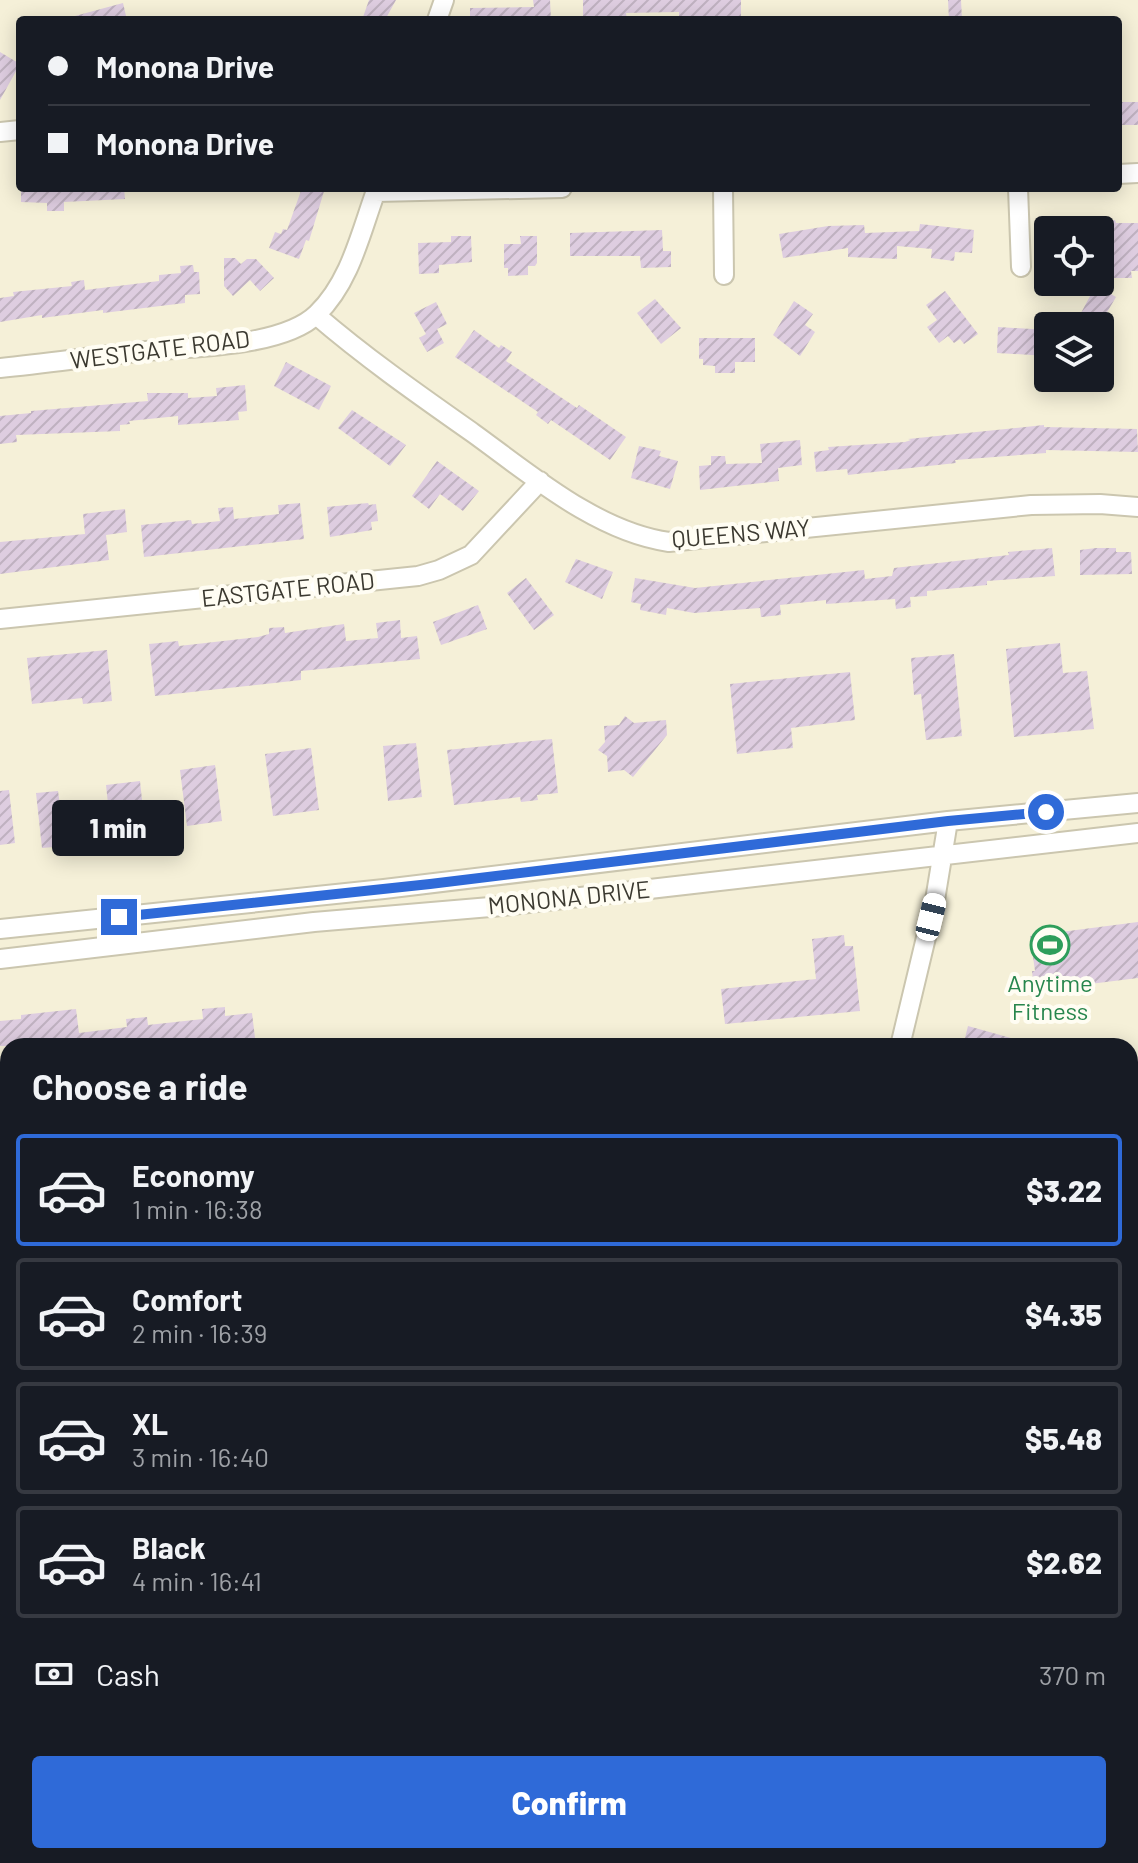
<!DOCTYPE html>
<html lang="en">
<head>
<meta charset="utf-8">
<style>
  :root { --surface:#171b24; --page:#20242c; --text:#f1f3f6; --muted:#9ea1a6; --line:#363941; --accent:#2f6ad8 }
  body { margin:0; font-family:Barlow,sans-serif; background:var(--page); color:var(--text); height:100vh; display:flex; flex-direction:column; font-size:30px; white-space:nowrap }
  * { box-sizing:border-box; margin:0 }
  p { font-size:26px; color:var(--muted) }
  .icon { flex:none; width:44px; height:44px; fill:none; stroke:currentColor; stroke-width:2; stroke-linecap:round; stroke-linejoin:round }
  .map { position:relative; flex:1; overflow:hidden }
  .sheet { position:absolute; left:0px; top:1038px; width:1138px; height:826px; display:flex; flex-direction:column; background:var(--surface); border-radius:24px 24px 0 0; box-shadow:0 4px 20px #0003 }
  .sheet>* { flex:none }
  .banner { position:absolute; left:16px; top:16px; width:1106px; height:176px; border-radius:8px; box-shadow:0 4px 20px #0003; display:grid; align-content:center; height:176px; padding:0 32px; background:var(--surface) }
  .tools { position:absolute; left:1034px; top:216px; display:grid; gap:16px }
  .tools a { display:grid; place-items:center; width:80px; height:80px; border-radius:8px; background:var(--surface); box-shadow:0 4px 20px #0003; font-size:40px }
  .end { position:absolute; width:36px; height:36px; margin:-18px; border:10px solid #2f6ad8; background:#fff; box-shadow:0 0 0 4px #fff }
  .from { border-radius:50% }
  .bubble { position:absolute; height:56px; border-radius:8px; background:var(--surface); box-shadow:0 4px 20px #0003; font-size:26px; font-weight:800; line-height:56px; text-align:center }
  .car { position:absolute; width:24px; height:48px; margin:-24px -12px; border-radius:10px; box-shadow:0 0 6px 2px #0007; background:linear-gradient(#fff 24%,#345 0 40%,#fff 0 76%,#345 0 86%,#fff 0) }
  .banner b { display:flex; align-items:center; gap:28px; height:76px; font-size:30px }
  .banner b+b { border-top:2px solid var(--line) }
  .banner i { width:20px; height:20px; background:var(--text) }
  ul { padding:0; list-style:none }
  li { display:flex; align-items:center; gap:24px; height:112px; margin:0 16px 12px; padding:0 16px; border:4px solid var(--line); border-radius:8px }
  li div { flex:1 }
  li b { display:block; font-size:30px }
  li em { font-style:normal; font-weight:800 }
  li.selected { border-color:var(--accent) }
  li>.icon { width:72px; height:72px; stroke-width:1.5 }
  h2 { padding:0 32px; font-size:36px; line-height:96px }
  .pay { display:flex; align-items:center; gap:20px; height:88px; padding:0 32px; font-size:30px }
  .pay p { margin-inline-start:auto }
  .primary-button { display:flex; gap:16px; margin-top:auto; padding:16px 32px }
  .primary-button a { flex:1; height:92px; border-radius:8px; background:var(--accent); color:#fff; font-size:32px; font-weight:800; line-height:92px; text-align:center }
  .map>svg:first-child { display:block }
  .cemetery { fill:url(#cemetery-stones) }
  .green { fill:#b2e094 }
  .building { fill:url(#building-hatch) }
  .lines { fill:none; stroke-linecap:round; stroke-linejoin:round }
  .minor-casing { stroke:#cbc6af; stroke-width:22 }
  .minor { stroke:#fff; stroke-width:18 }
  .route { stroke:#2f6ad8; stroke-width:10 }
  .labels { text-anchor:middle; stroke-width:8; stroke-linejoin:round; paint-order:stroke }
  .street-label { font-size:24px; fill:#3b3930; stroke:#fffdf3 }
  .leisure-label { font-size:24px; fill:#27864d; stroke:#fffdf3 }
</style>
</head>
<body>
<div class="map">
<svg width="1138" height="1863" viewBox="0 0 1138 1863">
  <defs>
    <pattern id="cemetery-stones" width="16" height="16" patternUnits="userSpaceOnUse" patternTransform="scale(2)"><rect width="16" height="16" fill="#b2e094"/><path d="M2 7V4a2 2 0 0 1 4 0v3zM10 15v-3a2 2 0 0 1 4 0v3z" fill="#9ac180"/></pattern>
    <pattern id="building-hatch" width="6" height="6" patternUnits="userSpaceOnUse" patternTransform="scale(2)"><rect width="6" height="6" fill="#decde0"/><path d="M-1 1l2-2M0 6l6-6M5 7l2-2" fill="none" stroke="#bfb1c0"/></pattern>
  </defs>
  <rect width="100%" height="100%" fill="#f5f0d8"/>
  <!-- cemetery -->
  <path class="cemetery" d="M8,1434V1856H702L700,1863H0V1435Z"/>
  <!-- green -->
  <path class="green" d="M1130,1380L1138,1383V1863H889L890,1856H1130Z"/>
  <!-- building -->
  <path class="building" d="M369,0H396L385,20H362Z
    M533,0H550L551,20H470V8L534,7Z
    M583,0H741V18L679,17V12L626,13L627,20H596V18H583Z
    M948,0H961L962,20H949Z
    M123,3L127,20H76L75,16Z
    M0,52L20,64L0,100Z
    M1118,102H1138V125H1118Z
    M21,188H124L125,199L64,202V211H47V203L21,202Z
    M302,188H325L309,241L306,240L299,259L269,248L275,232L281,234L283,229L287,230Z
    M1115,220L1116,223H1138V271H1131L1132,278H1112L1110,242L1100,244V223Z
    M920,224L974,230L972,253L955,252L954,261L931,258L932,249L897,246V259L848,257V248L783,258L779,234L828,226L864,225L865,233L919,231Z
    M662,230L663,251H671V267L641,268L640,256H570V233Z
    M451,236H471L472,262L439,265V273L419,274L418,243L451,242Z
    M520,236H537V263L535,266H528V275L508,276V268H504V244H521Z
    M224,258H235L241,264L247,259H256L274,278L260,291L250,280L233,296L224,286Z
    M193,265L194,272H199L200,294L185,295V303L103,313V310L42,318V315L0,322V298L14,296L13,292L72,286L71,282L84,280L85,290L159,281V275L181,273L180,266Z
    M1096,285L1116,297L1099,326H1074Z
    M945,291L978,334L964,344L960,339L954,343L948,336L939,343L927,327L937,320L926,305Z
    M655,299L681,328L661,344L637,313Z
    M794,301L813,314L805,325L815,332L800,356L773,335Z
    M436,302L447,324L437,329L444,343L427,352L419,338L426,334L414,313Z
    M998,327L1048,330V356L997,353Z
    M474,330L499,348L501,345L512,352L506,361L577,408L579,405L626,437L610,460L551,420L548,424L536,415L538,412L455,357Z
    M699,338H755V362H735V373H715V366L703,365V359H699Z
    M286,362L331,386L319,410L274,386Z
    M245,385L247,411L238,412L239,420L178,425V416L129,421L130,424L120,425V431L16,435L17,442L0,444V416L31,413V411L148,401L147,393H188V398L217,396L216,388Z
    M352,410L406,445L390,466L338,428Z
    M1044,425V427L1137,429L1138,452L1046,450V453L955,460L956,463L865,473L848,475L847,469L816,472L814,452L829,450L828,447L905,442L911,440L908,439Z
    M800,440L802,465L778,468L779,481L700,490L699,466L711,465V456H725L726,464L762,463L760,444Z
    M639,446L661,451L659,456L678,461L670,489L631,478Z
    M437,461L479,491L463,511L440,494L429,509L412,496Z
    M300,503L304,539L144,557L141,525L191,520L192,524L220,521L218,508L233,507L234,519L262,516L279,514L278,505Z
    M368,503L369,505L376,504L378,521L371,522L372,530L330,537L327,507Z
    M125,509L127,532L106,535L109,560L0,574V542L85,534L83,514Z
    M1052,548L1055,576L987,581V585L927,591V596L910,597L911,607L896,609L895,599L826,604V600L780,605L781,615L761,617L760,608L694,613L667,608L666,615L640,610L641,604L631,602L635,578L695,588L864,570L865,579L892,576L894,568L1009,555L1008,552Z
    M1096,548H1116V552H1131L1132,574L1080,575V550Z
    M576,559L613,572L602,599L565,582Z
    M526,578L554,615L534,630L507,593Z
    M478,605L487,629L441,645L433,622Z
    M400,620L401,638L417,636L420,659L301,671V680L155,696L149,644L178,641L179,646L258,637L269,634V628L284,627L285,633L344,624L346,641L378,638L376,623Z
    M1060,643L1063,673L1087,671L1094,729L1014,737L1006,649Z
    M107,650L112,701L83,704L82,698L32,704L27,658Z
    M954,654L962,736L926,740L921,694L914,695L911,658Z
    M850,672L855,720L791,728L793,748L737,754L730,684Z
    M625,716L634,723L666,720L667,735L633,777L624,770L608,772L607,756L598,750L605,742L604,726L619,725Z
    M552,739L558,793L537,795L538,800L521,802L520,797L454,805L447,750Z
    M416,743L422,797L388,801L383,746Z
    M311,748L319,810L273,816L265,754Z
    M215,765L222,821L187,826L180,770Z
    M140,781L145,828L111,832L106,785Z
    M9,790L15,843L0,845V791Z
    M58,791L66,846L42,848L36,793Z
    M1138,922V978L1034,991L1032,971H1035L1030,936Z
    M844,935L845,946H853L860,1011L725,1024L721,989L816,979L812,939Z
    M225,1007V1016L252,1013L256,1046H0V1021L21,1019V1015L76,1009L79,1033L127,1027L126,1019L147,1017L148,1025L203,1019L202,1009Z
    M968,1026L1025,1042V1046H963Z"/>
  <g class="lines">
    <defs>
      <path id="minor" d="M437,20L444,0
        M0,132L20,130
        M1118,174L1138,173
        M723,188L724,275
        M1018,188L1021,267
        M375,192L562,188
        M316,315C366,358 419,395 473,433C530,474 597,532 669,542L1031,505L1100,504L1138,507
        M0,368C49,363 97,356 146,351C193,347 283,347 317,314C351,281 361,231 377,188
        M0,619L418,576L439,570L471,555L540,481
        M0,929L384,889L948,821L1138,803
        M0,959L314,922L502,906L1138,833
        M900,1046L935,900L948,821
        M0,1280L8,1279
        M700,1863L702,1856"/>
    </defs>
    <!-- minor casing -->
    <use href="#minor" class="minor-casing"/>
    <!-- minor -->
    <use href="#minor" class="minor"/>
  </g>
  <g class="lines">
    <!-- route -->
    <path class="route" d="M119,917L430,884L948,821L1046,812"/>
  </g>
  <!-- icons -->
  <defs>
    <symbol id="stadium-ring" viewBox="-11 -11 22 22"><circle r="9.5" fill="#fffdf3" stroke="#2e9e5b" stroke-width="1.5"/><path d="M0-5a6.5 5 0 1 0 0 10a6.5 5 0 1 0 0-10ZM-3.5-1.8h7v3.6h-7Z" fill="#2e9e5b"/></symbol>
  </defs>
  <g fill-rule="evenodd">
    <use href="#stadium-ring" x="1028" y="923" width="44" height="44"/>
  </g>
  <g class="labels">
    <!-- street labels -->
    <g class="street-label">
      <text transform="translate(160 350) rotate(-7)" y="8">WESTGATE ROAD</text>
      <text transform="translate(741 534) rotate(-5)" y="8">QUEENS WAY</text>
      <text transform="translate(288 590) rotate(-6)" y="8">EASTGATE ROAD</text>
      <text transform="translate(569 898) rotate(-6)" y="8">MONONA DRIVE</text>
    </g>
    <!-- leisure labels -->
    <g class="leisure-label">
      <text x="1050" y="992">Anytime<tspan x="1050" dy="28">Fitness</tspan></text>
    </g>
  </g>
</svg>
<div class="tools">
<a><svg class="icon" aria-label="locate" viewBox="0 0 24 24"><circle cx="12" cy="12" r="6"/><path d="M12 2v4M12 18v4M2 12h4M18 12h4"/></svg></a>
<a><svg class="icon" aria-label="layers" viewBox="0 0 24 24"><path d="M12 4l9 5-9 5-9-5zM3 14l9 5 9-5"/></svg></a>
</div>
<i class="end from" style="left:1046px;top:812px"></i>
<i class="end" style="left:119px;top:917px"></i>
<div class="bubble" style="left:52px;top:800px;width:132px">1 min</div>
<i class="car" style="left:931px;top:917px;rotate:14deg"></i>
<div class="banner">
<b><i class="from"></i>Monona Drive</b>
<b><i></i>Monona Drive</b>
</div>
<section class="sheet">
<h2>Choose a ride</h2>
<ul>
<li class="selected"><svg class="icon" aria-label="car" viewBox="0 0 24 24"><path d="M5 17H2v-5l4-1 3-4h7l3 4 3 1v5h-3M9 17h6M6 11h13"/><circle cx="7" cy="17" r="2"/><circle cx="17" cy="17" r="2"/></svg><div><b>Economy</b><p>1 min · 16:38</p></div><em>$3.22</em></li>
<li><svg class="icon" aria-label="car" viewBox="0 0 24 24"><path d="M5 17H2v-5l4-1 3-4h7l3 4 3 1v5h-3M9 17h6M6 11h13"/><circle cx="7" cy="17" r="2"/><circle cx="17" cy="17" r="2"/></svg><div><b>Comfort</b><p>2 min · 16:39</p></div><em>$4.35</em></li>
<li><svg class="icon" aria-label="car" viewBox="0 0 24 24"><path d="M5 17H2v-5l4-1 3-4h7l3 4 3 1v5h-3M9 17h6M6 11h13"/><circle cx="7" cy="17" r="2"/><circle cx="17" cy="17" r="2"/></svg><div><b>XL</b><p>3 min · 16:40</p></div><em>$5.48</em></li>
<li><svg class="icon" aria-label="car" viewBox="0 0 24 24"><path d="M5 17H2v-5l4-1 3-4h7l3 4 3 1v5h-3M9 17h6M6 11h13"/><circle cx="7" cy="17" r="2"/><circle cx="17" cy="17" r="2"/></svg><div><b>Black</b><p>4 min · 16:41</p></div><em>$2.62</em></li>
</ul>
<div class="pay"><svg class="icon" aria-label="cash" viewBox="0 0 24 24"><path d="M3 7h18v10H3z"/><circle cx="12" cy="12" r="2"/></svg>Cash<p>370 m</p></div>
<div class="primary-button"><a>Confirm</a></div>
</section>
</div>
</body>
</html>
